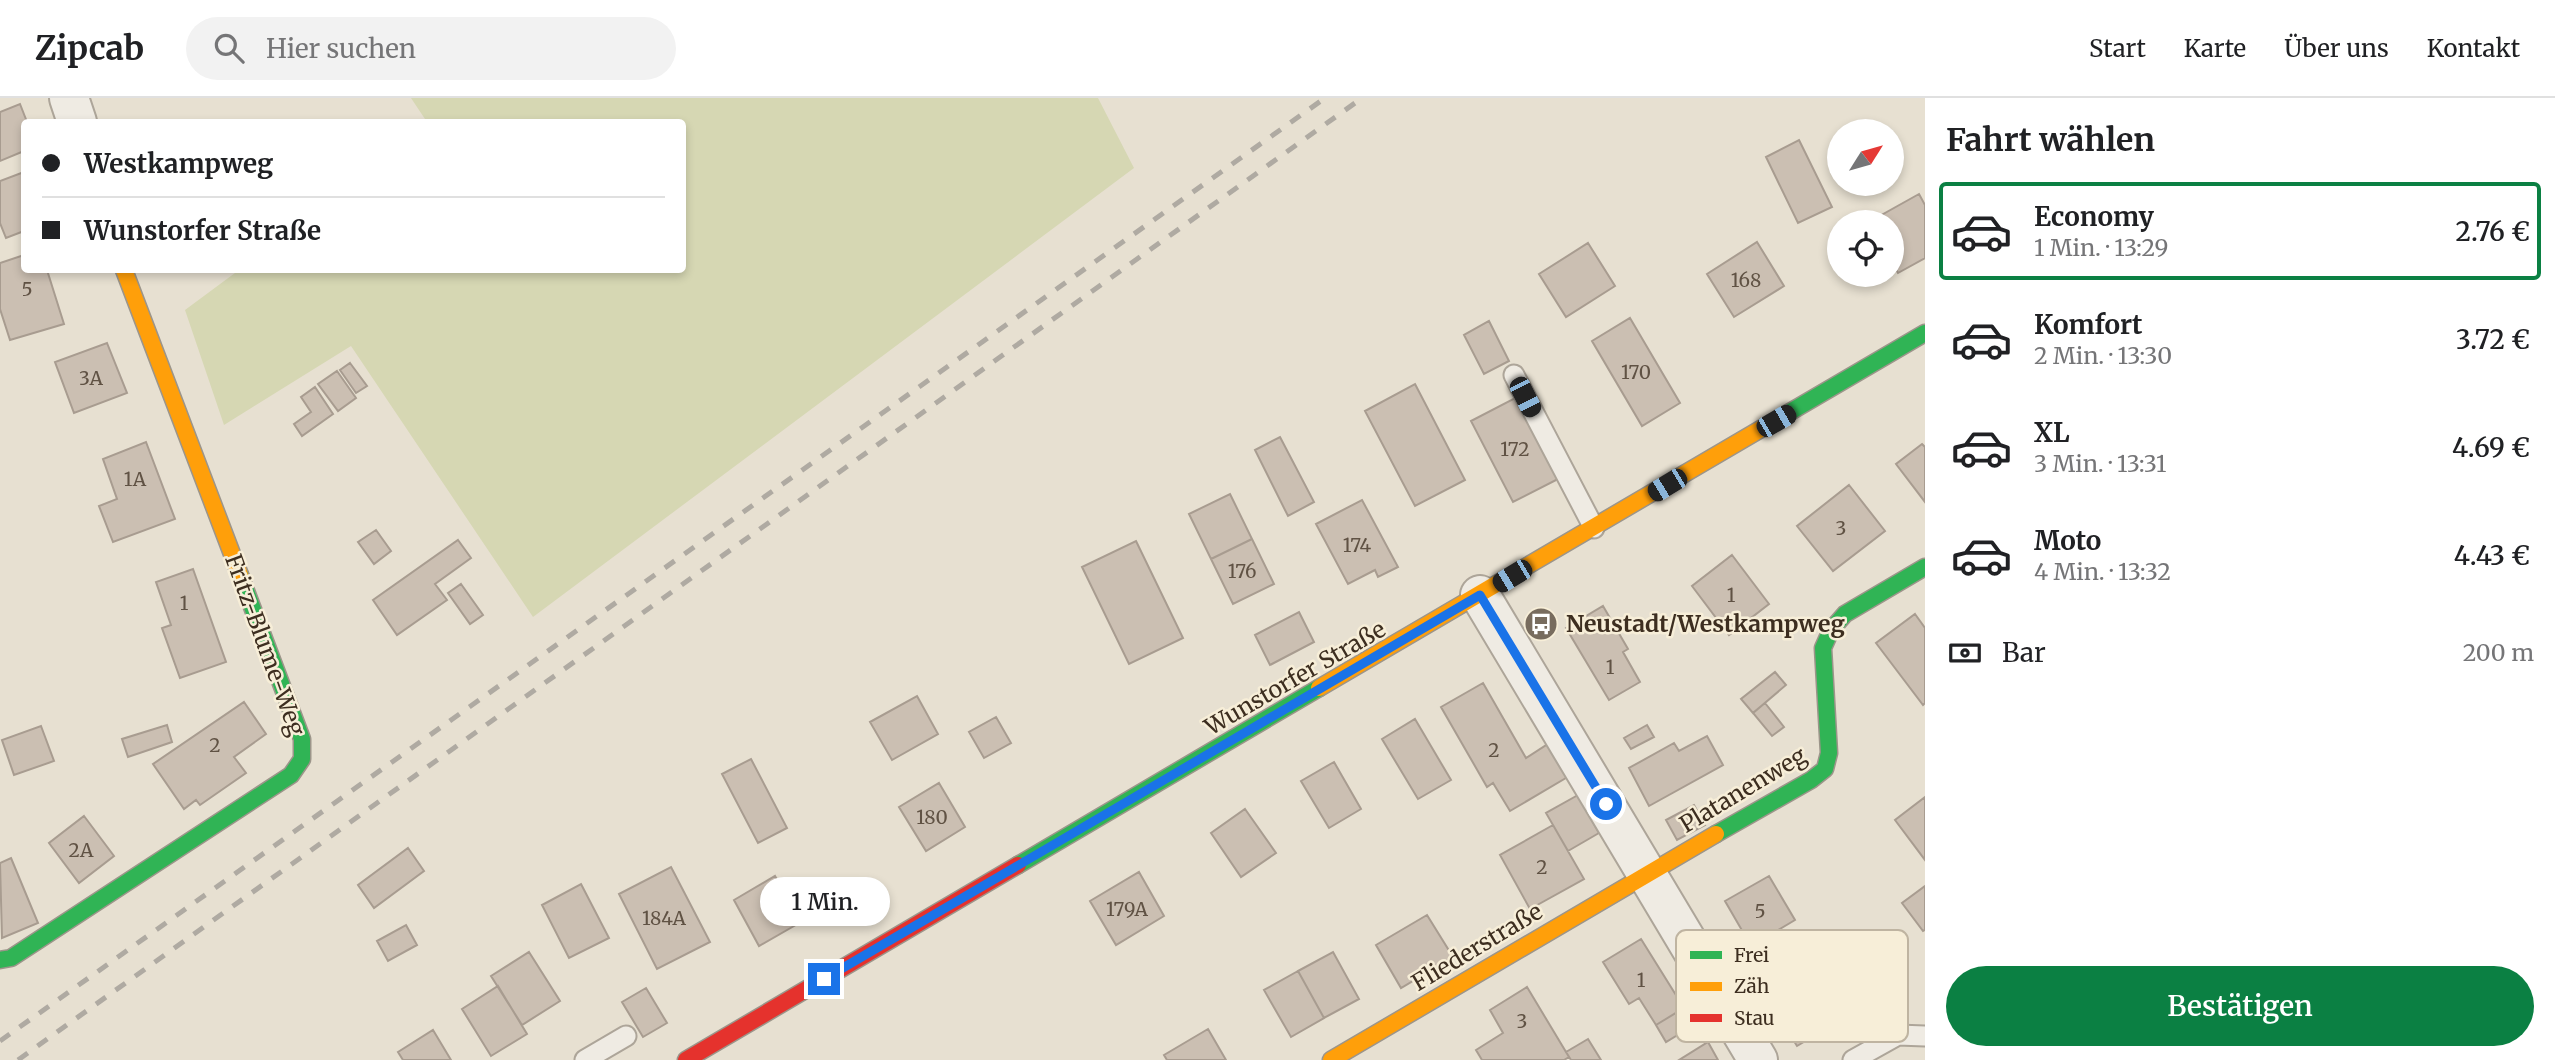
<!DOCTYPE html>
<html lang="de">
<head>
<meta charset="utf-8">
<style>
  :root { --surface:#fff; --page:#f2f2f2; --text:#202124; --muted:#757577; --line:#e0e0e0; --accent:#0b8043 }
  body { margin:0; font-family:Merriweather,serif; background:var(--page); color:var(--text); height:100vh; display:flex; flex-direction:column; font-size:26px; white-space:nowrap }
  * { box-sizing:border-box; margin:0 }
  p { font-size:23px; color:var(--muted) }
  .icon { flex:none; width:38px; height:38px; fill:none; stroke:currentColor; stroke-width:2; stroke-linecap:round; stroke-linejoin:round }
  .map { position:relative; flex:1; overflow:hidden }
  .panel { display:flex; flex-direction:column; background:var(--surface); width:630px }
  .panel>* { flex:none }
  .guide { position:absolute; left:21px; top:21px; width:665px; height:154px; border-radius:7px; box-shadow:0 4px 10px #0003; display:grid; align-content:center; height:154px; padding:0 21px; background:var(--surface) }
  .needle { width:46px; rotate:53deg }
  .fabs { position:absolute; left:1827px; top:21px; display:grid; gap:14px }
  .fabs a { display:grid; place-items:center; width:77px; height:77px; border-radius:50%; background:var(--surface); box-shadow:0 4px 10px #0003; font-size:35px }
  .end { position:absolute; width:32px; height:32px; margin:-16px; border:9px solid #1a73e8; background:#fff; box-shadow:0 0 0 4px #fff }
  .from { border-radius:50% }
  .bubble { position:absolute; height:49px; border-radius:24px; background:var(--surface); box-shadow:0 4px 10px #0003; font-size:23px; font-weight:600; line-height:49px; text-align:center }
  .car { position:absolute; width:21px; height:42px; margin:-21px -10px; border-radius:9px; box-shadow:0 0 5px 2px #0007; background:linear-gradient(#222 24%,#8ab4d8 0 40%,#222 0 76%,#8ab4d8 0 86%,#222 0) }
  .guide b { display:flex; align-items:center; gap:24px; height:66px; font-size:26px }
  .guide b+b { border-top:2px solid var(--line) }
  .guide i { width:18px; height:18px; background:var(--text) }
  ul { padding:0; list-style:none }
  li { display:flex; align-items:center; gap:21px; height:98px; margin:0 14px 10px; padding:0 7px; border:4px solid transparent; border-radius:7px }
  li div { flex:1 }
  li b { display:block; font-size:26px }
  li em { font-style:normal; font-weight:600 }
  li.on { border-color:var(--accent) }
  li>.icon { width:63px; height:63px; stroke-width:1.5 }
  h2 { padding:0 21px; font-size:32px; line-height:84px }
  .pay { display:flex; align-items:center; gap:18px; height:77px; padding:0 21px; font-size:26px }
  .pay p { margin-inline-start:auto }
  .action { display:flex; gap:14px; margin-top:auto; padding:14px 21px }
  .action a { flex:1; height:80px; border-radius:42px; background:var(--accent); color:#fff; font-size:28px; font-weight:600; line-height:80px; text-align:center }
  header { display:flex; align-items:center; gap:42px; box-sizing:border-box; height:98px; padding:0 35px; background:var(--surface); border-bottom:2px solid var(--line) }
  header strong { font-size:33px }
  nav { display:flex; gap:38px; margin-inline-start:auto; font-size:24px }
  .search { width:490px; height:63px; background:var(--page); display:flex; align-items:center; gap:18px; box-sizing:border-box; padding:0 24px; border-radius:38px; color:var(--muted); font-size:26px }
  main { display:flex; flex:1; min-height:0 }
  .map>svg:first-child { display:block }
  .green { fill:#d6d7b3 }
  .building { fill:#cbbfb2; stroke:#a89c90; stroke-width:2 }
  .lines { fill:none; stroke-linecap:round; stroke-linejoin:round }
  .lane-casing { stroke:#ada599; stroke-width:23 }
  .street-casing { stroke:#ada599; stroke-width:42 }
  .fast-casing { stroke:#9c958a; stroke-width:19 }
  .slow-casing { stroke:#9c958a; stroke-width:19 }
  .jam-casing { stroke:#9c958a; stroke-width:19 }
  .lane { stroke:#efebe3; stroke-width:19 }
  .street { stroke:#efebe3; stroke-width:38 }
  .fast { stroke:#30b455; stroke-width:16 }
  .slow { stroke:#ff9f0a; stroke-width:16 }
  .jam { stroke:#e5322d; stroke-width:16 }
  .rail { stroke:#afaaa2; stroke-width:5; stroke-dasharray:12 12; stroke-linecap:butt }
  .route { stroke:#1a73e8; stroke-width:9 }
  .labels { text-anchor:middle; stroke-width:5; stroke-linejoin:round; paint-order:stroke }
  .number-label { font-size:19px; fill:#605244 }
  .poi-label { font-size:23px; font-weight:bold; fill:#3d2e20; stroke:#f7eed8; text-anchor:start }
  .street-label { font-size:23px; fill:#3d2e20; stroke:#f7eed8 }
  .key { fill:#f7eed8; stroke:#bfb4a1; stroke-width:2 }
  .key-label { font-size:19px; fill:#3d2e20 }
</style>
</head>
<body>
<header>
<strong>Zipcab</strong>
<div class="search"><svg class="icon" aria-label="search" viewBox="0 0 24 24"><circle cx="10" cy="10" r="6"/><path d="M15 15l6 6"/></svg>Hier suchen</div>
<nav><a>Start</a><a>Karte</a><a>Über uns</a><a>Kontakt</a></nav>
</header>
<main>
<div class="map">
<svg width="1925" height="962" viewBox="0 0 1925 962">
  <rect width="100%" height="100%" fill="#e7e0d1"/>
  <!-- green -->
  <path class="green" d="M411,0H1098L1134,70L533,519L351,248L224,327L185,212L239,172H682V24H427Z"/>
  <!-- building -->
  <path class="building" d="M20,6L27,24H24V53L0,63V14Z
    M1799,42L1832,109L1798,125L1766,59Z
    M24,74V133L6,140L0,125V83Z
    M1919,96L1925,107V160L1898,175L1892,164V124H1869Z
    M1757,144L1784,188L1734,219L1707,176Z
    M1588,145L1615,188L1566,219L1539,176Z
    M24,157V172H47L64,226L10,242L0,211V165Z
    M1630,220L1680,305L1642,328L1592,243Z
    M1489,223L1509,263L1484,276L1464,237Z
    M107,245L127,295L74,315L55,264Z
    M350,265L367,288L356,295L340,272Z
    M337,273L356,300L338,313L318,286Z
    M1415,286L1465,382L1415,408L1365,313Z
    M315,289L333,316L302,338L294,326L311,314L301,299Z
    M1519,298L1560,380L1513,404L1471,323Z
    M1280,339L1314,404L1288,418L1255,352Z
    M146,344L175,421L113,444L99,408L117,401L103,361Z
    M1922,346L1925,349V404L1896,366Z
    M1849,387L1885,433L1833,473L1797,428Z
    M1230,396L1252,441L1211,461L1189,416Z
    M1362,402L1398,469L1378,479L1375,472L1348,486L1316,426Z
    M376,432L391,453L374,466L358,444Z
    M1252,441L1274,486L1233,506L1211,461Z
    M458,442L471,460L435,486L447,502L397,537L373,502Z
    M1136,443L1183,540L1129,566L1082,469Z
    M1732,457L1769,506L1729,537L1692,488Z
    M193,471L226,564L180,580L162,530L171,527L156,484Z
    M461,486L483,517L470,526L448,495Z
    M1603,508L1628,551L1623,554L1640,584L1609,602L1566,530Z
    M1299,514L1314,544L1270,567L1255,537Z
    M1915,516L1925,530V605L1923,607L1876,545Z
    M1775,574L1786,587L1753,615L1741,601Z
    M1483,585L1526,660L1551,644L1571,677L1510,713L1493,685L1487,689L1441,609Z
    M917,598L938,636L892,662L870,624Z
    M244,604L266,636L234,659L246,675L200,707L196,702L184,711L153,666Z
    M1765,605L1784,629L1772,638L1753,615Z
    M996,619L1011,645L984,660L969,634Z
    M1415,621L1451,682L1418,701L1382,641Z
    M167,627L172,644L128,659L122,641Z
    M1647,627L1654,639L1631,651L1624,640Z
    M41,628L54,663L14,677L2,642Z
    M1707,638L1723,667L1649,708L1629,670L1674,645L1679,653Z
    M751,661L787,730L758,745L722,676Z
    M1334,664L1361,711L1329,730L1301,683Z
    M939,685L965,729L926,753L899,709Z
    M1578,697L1599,735L1568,753L1546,715Z
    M1925,699V762L1895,722Z
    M1694,707L1705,727L1677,742L1666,722Z
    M1245,711L1276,755L1241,779L1211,735Z
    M84,718L114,758L79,785L49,745Z
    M1553,727L1584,781L1530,811L1500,757Z
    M408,750L424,773L374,810L358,787Z
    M11,760L38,825L2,840L0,765Z
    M671,769L710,844L657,871L619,796Z
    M1139,774L1164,818L1116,847L1090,803Z
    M775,778L801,824L759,848L734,802Z
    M1769,778L1795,822L1751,848L1725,803Z
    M581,786L609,840L569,860L542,807Z
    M1925,788V832L1923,833L1902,805Z
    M1427,817L1453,859L1401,890L1376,847Z
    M406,827L417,847L388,863L377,843Z
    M1641,841L1684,910L1656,927L1639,900L1629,906L1603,864Z
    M529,854L560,903L522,927L491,878Z
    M1333,854L1359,901L1324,920L1298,873Z
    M1298,873L1324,920L1291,939L1264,892Z
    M1803,883L1831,928L1797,948L1769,903Z
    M498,888L527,936L491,958L462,911Z
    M1527,889L1569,959L1564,962H1482L1476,952L1503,935L1490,912Z
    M646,890L667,925L643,939L622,904Z
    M1684,910L1694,927L1666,944L1656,927Z
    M1208,931L1226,962H1167L1164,957Z
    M433,932L451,962H403L398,954Z
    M1588,941L1601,962H1571L1566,954Z
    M1708,944L1718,962H1679Z"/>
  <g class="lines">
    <defs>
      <path id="lane" d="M1514,277L1594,430
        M585,962L626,938
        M1853,962L1898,937L1925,938"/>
      <path id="street" d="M69,0L77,24
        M1480,497L1758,962"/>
      <path id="fast" d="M1771,325L1925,235
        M1716,736L1811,682L1825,671L1829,655L1823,550L1831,532L1845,516L1925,469
        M1018,767L1319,590
        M0,862L11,860L291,677L302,661V641L240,477"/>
      <path id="slow" d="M124,172L240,477
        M1319,590L1771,325
        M1331,962L1716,736"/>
      <path id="jam" d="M686,962L1018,767"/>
    </defs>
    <!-- lane casing -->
    <use href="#lane" class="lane-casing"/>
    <!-- street casing -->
    <use href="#street" class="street-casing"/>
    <!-- fast casing -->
    <use href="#fast" class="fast-casing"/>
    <!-- slow casing -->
    <use href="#slow" class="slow-casing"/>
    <!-- jam casing -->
    <use href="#jam" class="jam-casing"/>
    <!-- lane -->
    <use href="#lane" class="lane"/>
    <!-- street -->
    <use href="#street" class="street"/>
    <!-- fast -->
    <use href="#fast" class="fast"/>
    <!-- slow -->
    <use href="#slow" class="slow"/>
    <!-- jam -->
    <use href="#jam" class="jam"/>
    <!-- rail -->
    <path class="rail" d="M0,943L1325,0
      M18,962L1362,0"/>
  </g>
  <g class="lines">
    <!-- route -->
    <path class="route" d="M824,881L1480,497L1606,706"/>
  </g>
  <!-- icons -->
  <defs>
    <symbol id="bus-disc" viewBox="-11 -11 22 22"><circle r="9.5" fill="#786c5e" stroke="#f7eed8"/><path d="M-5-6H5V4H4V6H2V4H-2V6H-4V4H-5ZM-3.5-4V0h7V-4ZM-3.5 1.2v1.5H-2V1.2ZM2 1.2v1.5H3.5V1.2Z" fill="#fff"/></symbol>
  </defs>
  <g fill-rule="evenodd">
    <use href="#bus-disc" x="1522" y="507" width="38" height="38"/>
  </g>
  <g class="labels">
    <!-- number labels -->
    <g class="number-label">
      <text x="1746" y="189">168</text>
      <text x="27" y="198">5</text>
      <text x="1636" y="281">170</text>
      <text x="91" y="287">3A</text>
      <text x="1515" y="358">172</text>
      <text x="135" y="388">1A</text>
      <text x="1841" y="437">3</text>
      <text x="1357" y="454">174</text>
      <text x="1242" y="480">176</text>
      <text x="1731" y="504">1</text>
      <text x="184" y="512">1</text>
      <text x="1610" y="576">1</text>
      <text x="215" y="654">2</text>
      <text x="1494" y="659">2</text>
      <text x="932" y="726">180</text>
      <text x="81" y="759">2A</text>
      <text x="1542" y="776">2</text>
      <text x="1127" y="818">179A</text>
      <text x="1760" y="820">5</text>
      <text x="664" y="827">184A</text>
      <text x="1641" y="889">1</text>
      <text x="1522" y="930">3</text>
    </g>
    <!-- poi labels -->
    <g class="poi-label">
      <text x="1566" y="534">Neustadt/Westkampweg</text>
    </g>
    <!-- street labels -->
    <g class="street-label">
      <text transform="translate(265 547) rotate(70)" y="8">Fritz-Blume-Weg</text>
      <text transform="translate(1295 580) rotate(-30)" y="8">Wunstorfer Straße</text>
      <text transform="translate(1743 692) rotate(-31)" y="8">Platanenweg</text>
      <text transform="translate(1477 849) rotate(-31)" y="8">Fliederstraße</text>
    </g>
  </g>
  <!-- legend -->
  <rect x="1676" y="832" width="232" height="112" rx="10" class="key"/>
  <rect x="1690" y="853" width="32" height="8" fill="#30b455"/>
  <rect x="1690" y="884" width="32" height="9" fill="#ff9f0a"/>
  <rect x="1690" y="916" width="32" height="8" fill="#e5322d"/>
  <g class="key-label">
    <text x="1734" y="864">Frei</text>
    <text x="1734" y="895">Zäh</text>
    <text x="1734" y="927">Stau</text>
  </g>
</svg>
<div class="fabs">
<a><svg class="needle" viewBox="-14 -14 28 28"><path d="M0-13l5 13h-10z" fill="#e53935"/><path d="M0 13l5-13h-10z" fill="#757577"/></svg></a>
<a><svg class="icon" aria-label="locate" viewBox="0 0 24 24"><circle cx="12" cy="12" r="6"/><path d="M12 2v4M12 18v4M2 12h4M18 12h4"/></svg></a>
</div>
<i class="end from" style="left:1606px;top:706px"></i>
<i class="end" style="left:824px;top:881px"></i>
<div class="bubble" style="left:760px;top:779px;width:130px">1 Min.</div>
<i class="car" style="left:1525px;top:299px;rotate:153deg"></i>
<i class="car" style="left:1776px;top:323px;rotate:60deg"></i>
<i class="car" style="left:1667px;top:387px;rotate:239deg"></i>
<i class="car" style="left:1512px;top:478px;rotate:239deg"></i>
<div class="guide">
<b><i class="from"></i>Westkampweg</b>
<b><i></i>Wunstorfer Straße</b>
</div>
</div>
<section class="panel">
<h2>Fahrt wählen</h2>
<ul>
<li class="on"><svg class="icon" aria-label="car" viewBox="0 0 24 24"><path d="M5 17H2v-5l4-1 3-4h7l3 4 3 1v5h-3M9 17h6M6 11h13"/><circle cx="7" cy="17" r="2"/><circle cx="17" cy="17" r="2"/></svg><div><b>Economy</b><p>1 Min. · 13:29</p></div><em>2.76 €</em></li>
<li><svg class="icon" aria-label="car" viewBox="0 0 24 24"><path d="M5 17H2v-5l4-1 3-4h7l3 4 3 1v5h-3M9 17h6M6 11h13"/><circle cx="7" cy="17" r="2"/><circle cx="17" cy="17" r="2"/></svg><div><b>Komfort</b><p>2 Min. · 13:30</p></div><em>3.72 €</em></li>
<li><svg class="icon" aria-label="car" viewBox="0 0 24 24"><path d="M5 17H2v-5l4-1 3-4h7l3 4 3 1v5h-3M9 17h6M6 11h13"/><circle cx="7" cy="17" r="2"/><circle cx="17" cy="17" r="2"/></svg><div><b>XL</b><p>3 Min. · 13:31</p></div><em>4.69 €</em></li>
<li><svg class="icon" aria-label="car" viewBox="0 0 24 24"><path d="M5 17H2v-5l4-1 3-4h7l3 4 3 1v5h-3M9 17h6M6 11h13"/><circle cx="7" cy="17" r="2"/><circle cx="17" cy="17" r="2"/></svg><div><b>Moto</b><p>4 Min. · 13:32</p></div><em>4.43 €</em></li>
</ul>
<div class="pay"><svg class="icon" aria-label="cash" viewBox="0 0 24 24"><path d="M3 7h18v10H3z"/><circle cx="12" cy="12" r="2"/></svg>Bar<p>200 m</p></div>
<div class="action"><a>Bestätigen</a></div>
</section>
</main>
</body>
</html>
